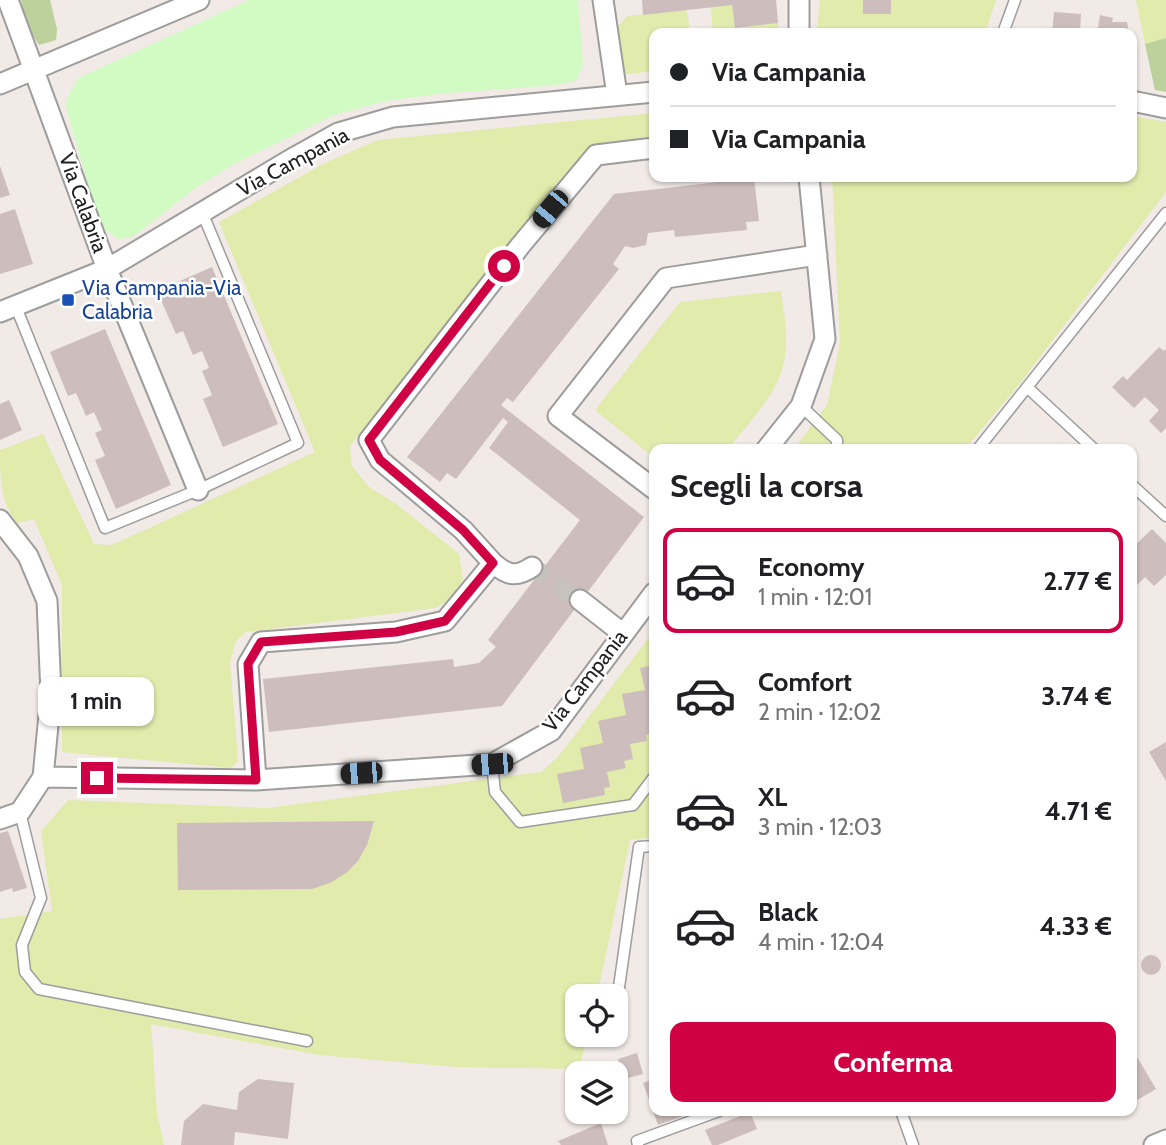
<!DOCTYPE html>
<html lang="it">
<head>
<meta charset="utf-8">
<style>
  :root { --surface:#fff; --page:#f6f6f6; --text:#202124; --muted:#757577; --line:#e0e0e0; --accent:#d00045 }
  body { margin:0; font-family:Cabin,sans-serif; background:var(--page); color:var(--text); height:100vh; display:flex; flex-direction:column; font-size:26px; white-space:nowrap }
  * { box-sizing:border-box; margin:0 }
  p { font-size:23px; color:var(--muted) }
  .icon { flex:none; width:38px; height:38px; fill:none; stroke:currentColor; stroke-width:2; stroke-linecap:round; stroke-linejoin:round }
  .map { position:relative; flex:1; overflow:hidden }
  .sheet { position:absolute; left:649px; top:444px; width:488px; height:672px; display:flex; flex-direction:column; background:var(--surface); border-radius:14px; box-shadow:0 2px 5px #0004 }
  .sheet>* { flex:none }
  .guide { position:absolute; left:649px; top:28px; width:488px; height:154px; border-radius:14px; box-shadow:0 2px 5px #0004; display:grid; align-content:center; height:154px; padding:0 21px; background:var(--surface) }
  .controls { position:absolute; left:565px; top:984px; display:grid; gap:14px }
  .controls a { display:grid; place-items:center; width:63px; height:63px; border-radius:14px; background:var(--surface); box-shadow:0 2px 5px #0004; font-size:35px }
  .end { position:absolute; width:32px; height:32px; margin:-16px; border:9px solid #d00045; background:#fff; box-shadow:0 0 0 4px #fff }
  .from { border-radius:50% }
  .bubble { position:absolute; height:49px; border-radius:14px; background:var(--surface); box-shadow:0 2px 5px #0004; font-size:23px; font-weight:700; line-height:49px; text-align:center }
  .car { position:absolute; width:21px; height:42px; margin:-21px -10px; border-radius:9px; box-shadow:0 0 5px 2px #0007; background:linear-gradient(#222 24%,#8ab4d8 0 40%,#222 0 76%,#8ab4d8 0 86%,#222 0) }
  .guide b { display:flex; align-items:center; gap:24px; height:66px; font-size:26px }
  .guide b+b { border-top:2px solid var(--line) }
  .guide i { width:18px; height:18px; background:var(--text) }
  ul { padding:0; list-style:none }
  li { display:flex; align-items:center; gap:21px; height:105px; margin:0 14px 10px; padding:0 7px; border:4px solid transparent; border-radius:14px }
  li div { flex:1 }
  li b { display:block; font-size:26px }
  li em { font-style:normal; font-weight:700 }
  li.on { border-color:var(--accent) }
  li>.icon { width:63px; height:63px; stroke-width:1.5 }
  h2 { padding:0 21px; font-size:32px; line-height:84px }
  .action { display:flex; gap:14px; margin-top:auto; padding:14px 21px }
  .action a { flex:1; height:80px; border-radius:14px; background:var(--accent); color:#fff; font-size:28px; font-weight:700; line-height:80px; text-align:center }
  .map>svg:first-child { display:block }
  .grass { fill:#e0ebac }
  .forest { fill:#bcd19b }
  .park { fill:#d2fbc4 }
  .building { fill:#cdbebd }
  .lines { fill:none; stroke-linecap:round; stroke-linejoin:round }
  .street-tunnel { stroke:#c7c2be; stroke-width:19; stroke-dasharray:19 10; stroke-linecap:butt }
  .lane-casing { stroke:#9d9d9d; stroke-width:13 }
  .street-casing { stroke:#9d9d9d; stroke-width:23 }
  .lane { stroke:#fff; stroke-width:10 }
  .street { stroke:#fff; stroke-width:19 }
  .route { stroke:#d00045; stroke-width:9 }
  .transit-dot { fill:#1a4fb4; stroke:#fff; stroke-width:2.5 }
  .labels { text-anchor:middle; stroke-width:5; stroke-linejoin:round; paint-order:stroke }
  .street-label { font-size:21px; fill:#202020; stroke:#fff }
  .transit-label { font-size:21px; fill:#164399; stroke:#fff; text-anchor:start }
</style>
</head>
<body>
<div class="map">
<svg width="1166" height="1145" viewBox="0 0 1166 1145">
  <rect width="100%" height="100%" fill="#f1eae6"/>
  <!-- grass -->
  <path class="grass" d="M820,0H996L985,33H817Z
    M1136,0H1166V38L1145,44Z
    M732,5L735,28L778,23L779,33H713L711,7Z
    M687,10L690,33H654V71L622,75L616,29L627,16Z
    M654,113V138L589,147L350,446L352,466L369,487L395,503L459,554L463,580L451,599L435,608L246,632L236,641L230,662L238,761L231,768L62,752V585L34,519L17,523C0,501 0,480 0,450L43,434L94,544L112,545L315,452L219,222L325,163L378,140Z
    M1132,116L1166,122V192L1017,387L964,450H793L827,405L840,343L832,177H1132Z
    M781,291C785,317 790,347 781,373C771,401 746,426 727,450H654V458L595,410L680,302Z
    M654,631V837L630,840L597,996H578V1034H588L579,1069L456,1067L319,1055L151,1024L157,1113L164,1145H0V919L52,911L41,831L68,800L267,808L541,772L558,757Z"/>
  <!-- forest -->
  <path class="forest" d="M21,0H50L57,29L56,40L39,45L27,26Z
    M1166,38V92L1155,90L1145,44Z"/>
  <!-- park -->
  <path class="park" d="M249,0H578L583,64L576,81L556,85L437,94L386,101L334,115L234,164L194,189L134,236L119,239L104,229L91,194L65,104L78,78Z"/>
  <!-- building -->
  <path class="building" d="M642,0H776L778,23L735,28L732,5L643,15Z
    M863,0H891V14H863Z
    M1054,12L1081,14L1080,33H1052Z
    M1100,15L1113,18L1112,22H1127L1129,33H1111V30L1098,28Z
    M0,166L10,195L0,198Z
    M754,178L759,221L746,222L747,230L675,237L674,230L648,233L646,245L633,248L625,246L613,264L619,269L513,402L507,398L501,405L644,517L502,706L269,732L263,679L453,659L454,667L479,663L496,647L488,640L580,520L489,448L508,422L503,418L456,479L447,473L440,482L407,457L614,194Z
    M15,209L33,264L0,274V214Z
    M212,267L278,424L223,447L203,399L212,395L202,371L209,368L202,351L193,355L183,331L176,334L157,291Z
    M105,329L171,485L116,509L95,460L105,456L95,433L102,430L94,412L86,416L76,393L68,396L50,352Z
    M1159,347L1164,351L1166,349V428L1161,433L1149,421L1159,410L1145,397L1134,408L1112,387L1123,376L1127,380Z
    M9,400L22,430L0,440V404Z
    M1152,529L1166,543V575L1154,586L1145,577L1132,590V548Z
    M654,665V717L649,718L652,733L646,735L647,741L630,744L633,759L624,761L626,768L607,772L610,787L604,788L605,795L563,803L557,774L584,769L580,748L603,743L598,721L626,715L622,694L645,690L640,668Z
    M1166,742V781L1149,752Z
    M374,821L367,845L358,861L346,873L330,883L312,889L178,890L177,823Z
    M8,831L27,888L13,892L12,888L0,892V833Z
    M1141 965a10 10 0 1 1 20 0a10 10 0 1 1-20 0Z
    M637,1053L643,1074L624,1079L618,1059Z
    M1136,1055L1156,1089L1132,1103V1057Z
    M258,1079L294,1083L288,1139L235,1132L234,1145H181L184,1121L203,1104L237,1110L239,1092Z
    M654,1079V1111L694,1112L658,1125L643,1083Z
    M750,1112L757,1129L718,1145H712L705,1130Z
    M601,1123L608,1145H561L558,1141Z"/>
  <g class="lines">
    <!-- street-tunnel -->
    <path class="street-tunnel" d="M532,567L580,600"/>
    <defs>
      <path id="lane" d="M1003,33L1015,0
        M16,307L105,528L198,490L298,443L202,212
        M1028,388L1095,450
        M801,406L837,440V450
        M977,450L1166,213
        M1132,485L1166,516
        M492,764L495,792L520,822L633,805L654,777
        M20,812L41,898L22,945L25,972L39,989L307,1041
        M616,1008L639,847L654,846
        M612,1037V1034
        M901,1111L913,1145
        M638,1145L637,1141L719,1111"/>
      <path id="street" d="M8,0L107,269L198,490
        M603,0L617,95
        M799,0V33
        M0,84L199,0
        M1132,101L1166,108
        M0,312L107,269L295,157L338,133L393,117L654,92
        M766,450L801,406L825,339L809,177
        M654,489L558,416L666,278L817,255
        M0,520L28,556L47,601L51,694L43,777L20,812L0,819
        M493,563C507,575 516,578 532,567
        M580,600L622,633
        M43,777L256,780L492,764L551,731L654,593
        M256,780L248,664L261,642L396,632L445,621L493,563L463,530L380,460L369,440L520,246L596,155L654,148
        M1154,1145L1166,1140"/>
    </defs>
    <!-- lane casing -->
    <use href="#lane" class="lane-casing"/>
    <!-- street casing -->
    <use href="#street" class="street-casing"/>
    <!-- lane -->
    <use href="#lane" class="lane"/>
    <!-- street -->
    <use href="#street" class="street"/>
  </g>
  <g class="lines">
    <!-- route -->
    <path class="route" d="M97,778L256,780L248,664L261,642L396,632L445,621L493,563L463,530L380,460L369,440L504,266"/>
  </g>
  <!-- markers -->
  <rect class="transit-dot" x="61" y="293" width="14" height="14" rx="3.5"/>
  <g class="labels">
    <!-- street labels -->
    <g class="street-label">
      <text transform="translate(293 162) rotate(-28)" y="7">Via Campania</text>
      <text transform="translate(83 203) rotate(70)" y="7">Via Calabria</text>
      <text transform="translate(585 681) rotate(-52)" y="7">Via Campania</text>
    </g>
    <!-- transit labels -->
    <g class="transit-label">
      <text x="82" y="295">Via Campania-Via<tspan x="82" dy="24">Calabria</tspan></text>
    </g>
  </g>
</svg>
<div class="controls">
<a><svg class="icon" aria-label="locate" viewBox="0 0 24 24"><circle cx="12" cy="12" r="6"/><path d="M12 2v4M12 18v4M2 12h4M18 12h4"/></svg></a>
<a><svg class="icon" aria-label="layers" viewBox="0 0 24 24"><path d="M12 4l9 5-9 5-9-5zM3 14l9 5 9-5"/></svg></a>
</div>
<i class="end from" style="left:504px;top:266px"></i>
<i class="end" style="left:97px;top:778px"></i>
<div class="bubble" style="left:38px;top:677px;width:116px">1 min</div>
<i class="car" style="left:550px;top:209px;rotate:220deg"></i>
<i class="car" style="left:492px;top:764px;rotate:266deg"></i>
<i class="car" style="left:361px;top:773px;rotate:266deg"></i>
<div class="guide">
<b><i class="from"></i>Via Campania</b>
<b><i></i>Via Campania</b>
</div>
<section class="sheet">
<h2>Scegli la corsa</h2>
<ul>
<li class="on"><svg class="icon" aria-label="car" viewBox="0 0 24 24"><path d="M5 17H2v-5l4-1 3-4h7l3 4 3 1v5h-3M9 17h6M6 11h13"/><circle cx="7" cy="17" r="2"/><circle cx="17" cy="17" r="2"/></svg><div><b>Economy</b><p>1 min · 12:01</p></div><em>2.77 €</em></li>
<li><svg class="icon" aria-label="car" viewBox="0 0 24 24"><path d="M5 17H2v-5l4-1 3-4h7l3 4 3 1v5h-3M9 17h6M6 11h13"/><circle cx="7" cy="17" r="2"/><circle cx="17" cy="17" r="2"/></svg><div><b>Comfort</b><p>2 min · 12:02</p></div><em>3.74 €</em></li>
<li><svg class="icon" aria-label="car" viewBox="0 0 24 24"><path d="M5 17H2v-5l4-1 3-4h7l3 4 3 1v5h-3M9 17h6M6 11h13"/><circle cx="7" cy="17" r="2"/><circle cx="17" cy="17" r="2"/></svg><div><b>XL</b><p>3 min · 12:03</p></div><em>4.71 €</em></li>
<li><svg class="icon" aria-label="car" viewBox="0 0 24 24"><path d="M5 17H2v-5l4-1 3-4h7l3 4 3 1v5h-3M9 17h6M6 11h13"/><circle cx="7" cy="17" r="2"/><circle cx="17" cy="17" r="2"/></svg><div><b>Black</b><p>4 min · 12:04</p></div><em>4.33 €</em></li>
</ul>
<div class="action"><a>Conferma</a></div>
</section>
</div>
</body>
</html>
